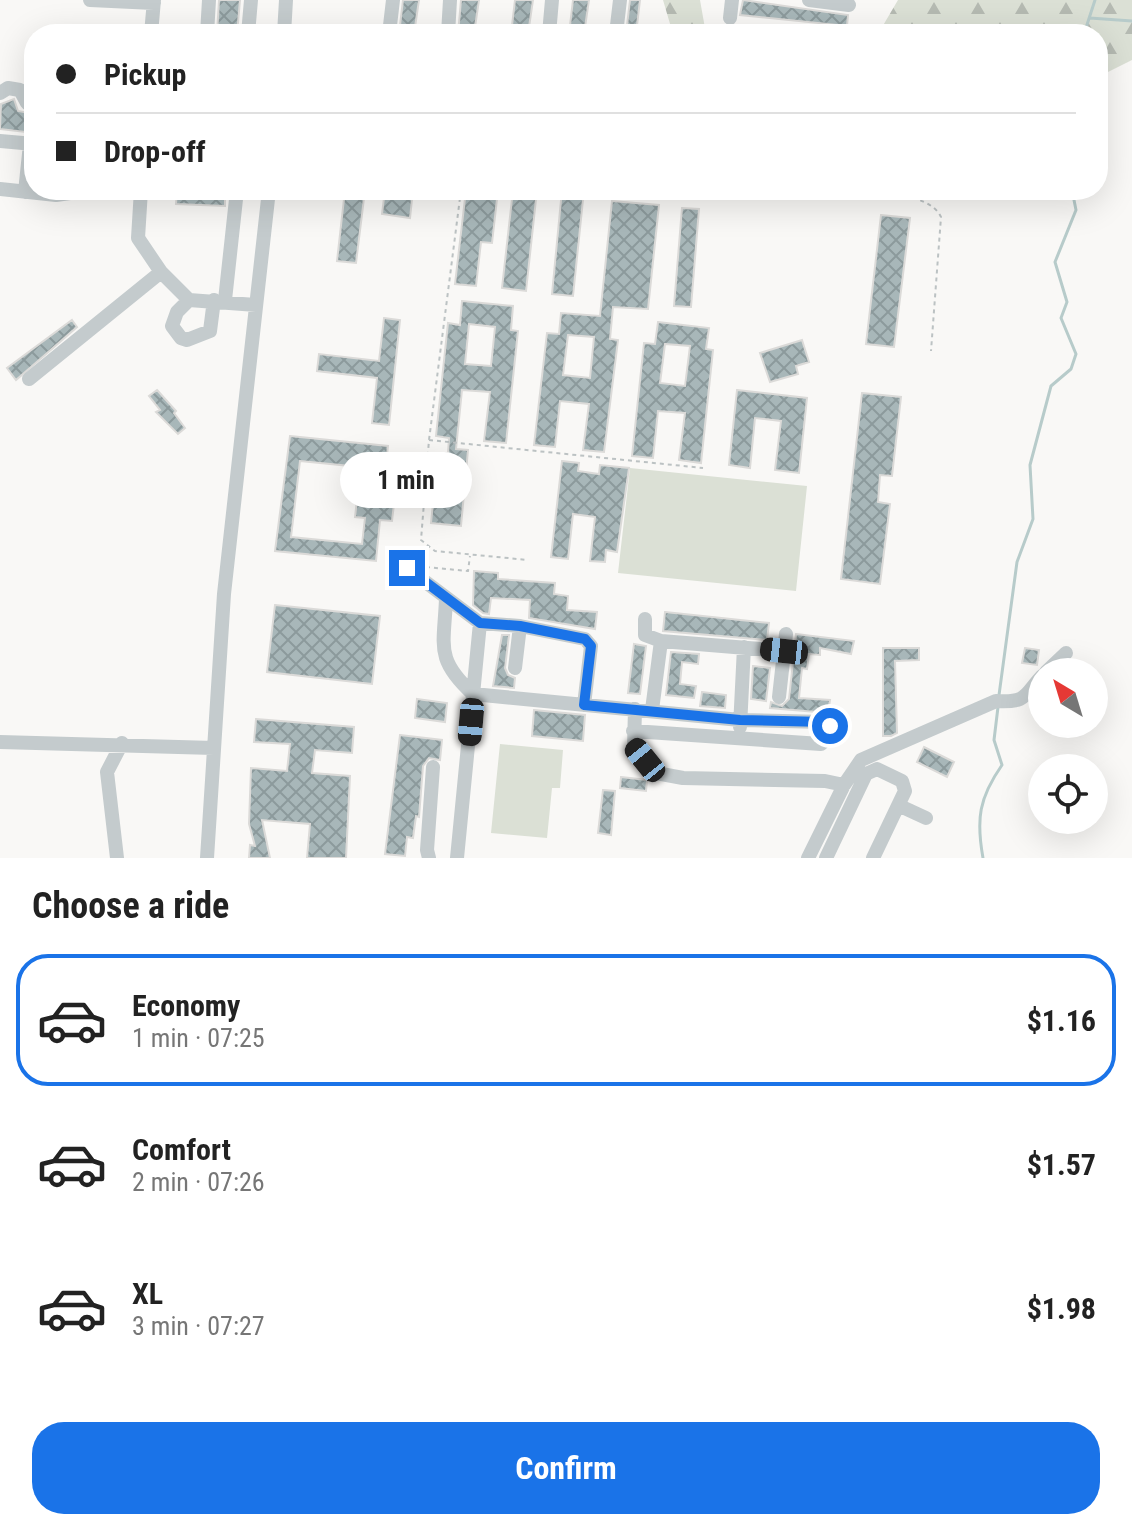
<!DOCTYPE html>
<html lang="en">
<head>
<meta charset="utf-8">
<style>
  :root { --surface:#fff; --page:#f2f2f2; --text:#222; --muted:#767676; --line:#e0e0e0; --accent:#1a73e8 }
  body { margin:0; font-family:"Roboto Condensed",sans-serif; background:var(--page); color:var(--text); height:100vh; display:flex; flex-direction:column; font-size:30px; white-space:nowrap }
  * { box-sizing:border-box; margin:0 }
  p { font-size:26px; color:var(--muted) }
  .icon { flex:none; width:44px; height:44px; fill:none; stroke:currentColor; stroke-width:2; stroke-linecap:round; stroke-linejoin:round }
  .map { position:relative; height:858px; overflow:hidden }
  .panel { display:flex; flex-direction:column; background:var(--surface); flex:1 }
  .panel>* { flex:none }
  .guide { position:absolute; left:24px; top:24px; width:1084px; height:176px; border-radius:32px; box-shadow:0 8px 32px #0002; display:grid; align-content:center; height:176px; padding:0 32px; background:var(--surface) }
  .needle { width:52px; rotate:322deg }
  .fabs { position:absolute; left:1028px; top:658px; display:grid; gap:16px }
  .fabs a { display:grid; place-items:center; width:80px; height:80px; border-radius:50%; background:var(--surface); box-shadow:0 8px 32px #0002; font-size:40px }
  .end { position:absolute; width:36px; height:36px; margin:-18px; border:10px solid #1a73e8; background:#fff; box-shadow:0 0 0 4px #fff }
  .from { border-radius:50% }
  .bubble { position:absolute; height:56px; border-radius:28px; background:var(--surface); box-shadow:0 8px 32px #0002; font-size:26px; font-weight:700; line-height:56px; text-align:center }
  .car { position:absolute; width:24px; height:48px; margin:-24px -12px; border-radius:10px; box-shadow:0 0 6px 2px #0007; background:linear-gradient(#222 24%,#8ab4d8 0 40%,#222 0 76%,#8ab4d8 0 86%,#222 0) }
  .guide b { display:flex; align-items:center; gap:28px; height:76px; font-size:30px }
  .guide b+b { border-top:2px solid var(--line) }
  .guide i { width:20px; height:20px; background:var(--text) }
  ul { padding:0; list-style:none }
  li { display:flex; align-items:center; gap:24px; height:132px; margin:0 16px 12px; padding:0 16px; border:4px solid transparent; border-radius:32px }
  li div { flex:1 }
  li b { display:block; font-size:30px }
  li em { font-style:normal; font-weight:700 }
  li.active { border-color:var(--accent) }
  li>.icon { width:72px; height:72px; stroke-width:1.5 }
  h2 { padding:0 32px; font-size:36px; line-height:96px }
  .primary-button { display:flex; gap:16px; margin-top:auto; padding:16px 32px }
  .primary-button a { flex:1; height:92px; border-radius:32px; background:var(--accent); color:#fff; font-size:32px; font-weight:700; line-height:92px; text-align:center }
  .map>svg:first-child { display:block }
  .forest { fill:url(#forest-firs) }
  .park { fill:#dbe0d5 }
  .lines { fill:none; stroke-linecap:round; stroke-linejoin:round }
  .stream { stroke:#b7cbca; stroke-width:3 }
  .building { fill:url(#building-cross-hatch); stroke:#dbdad8; stroke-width:2; fill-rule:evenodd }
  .path { stroke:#bcc2c3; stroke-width:2; stroke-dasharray:4 4; stroke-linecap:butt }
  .minor { stroke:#c4cbcd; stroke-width:14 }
  .route { stroke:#1a73e8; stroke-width:10 }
</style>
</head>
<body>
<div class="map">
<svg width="1132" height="858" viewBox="0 0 1132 858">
  <defs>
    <pattern id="forest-firs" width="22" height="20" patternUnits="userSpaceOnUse" patternTransform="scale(2)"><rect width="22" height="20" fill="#dbe0d5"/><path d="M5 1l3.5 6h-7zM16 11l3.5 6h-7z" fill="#b5bab2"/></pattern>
    <pattern id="building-cross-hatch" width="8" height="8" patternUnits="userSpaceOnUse" patternTransform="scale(2)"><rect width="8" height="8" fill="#a8b7b9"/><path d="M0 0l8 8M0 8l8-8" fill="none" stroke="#8c9a9c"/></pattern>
  </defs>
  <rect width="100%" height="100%" fill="#f9f8f6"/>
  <!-- forest -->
  <path class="forest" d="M663,0H700L706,34H673Z
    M898,0H1132V60L1098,77V34H878Z"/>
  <!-- park -->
  <path class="park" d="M630,468L807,486L796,591L618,573Z
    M500,744L563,750L560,788H552L547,838L491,833Z"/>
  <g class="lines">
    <!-- stream -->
    <path class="stream" d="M1090,18L1132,21
      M1084,34L1095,0
      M999,695L1017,562L1033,519L1030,465L1051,386L1071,369L1076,354L1061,318L1067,302L1055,262L1076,210L1072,190
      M983,858C976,819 979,798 1002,765L994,740L998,707"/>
  </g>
  <!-- building -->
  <path class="building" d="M219,0H240L237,34H217Z
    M403,0H419L414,34H399Z
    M461,0H479L474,34H458Z
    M515,0H533L528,34H511Z
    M573,0H589L584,34H569Z
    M630,0H640L636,34H626Z
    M743,0L848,15L847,26L740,15Z
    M14,99L18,111L34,114V133L0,129L1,104Z
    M177,190H225V206L176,204Z
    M345,190H365L356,263L337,261Z
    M385,190H413L410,218L382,214Z
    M466,190H498L492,243L481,242L476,286L455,284Z
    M513,190H537L526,291L502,288Z
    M562,190H584L573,296L552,294Z
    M612,201L659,205L648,309L613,307L610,339L618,340L604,452L583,450L589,404L560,401L555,447L534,445L547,333L559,334L561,313L600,316ZM568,335L594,337L590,378L563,375Z
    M682,208L699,209L691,307L674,306Z
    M881,215L910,218L894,347L866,344Z
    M462,301L513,306L511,330L518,331L506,443L484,441L490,392L462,390L456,449L468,450L461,526L431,523L438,453H448L449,438L436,436L448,323L460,325ZM469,324L495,327L491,366L465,364Z
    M384,318L400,320L389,425L372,423L377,378L317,371L319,354L379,361Z
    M72,320L77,327L16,380L7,368Z
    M658,322L709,328L706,349L713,350L701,463L679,460L685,413L658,411L653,458L632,456L644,343L655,344ZM665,344L690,346L685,386L660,383Z
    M802,340L809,362L796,366L798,374L770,382L760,353Z
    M157,390L176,411L174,413L185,428L178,434L156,412L160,410L149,396Z
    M737,390L807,398L799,473L775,470L781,421L755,418L750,468L729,465Z
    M862,393L901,397L892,476L880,475L878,502L890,504L880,584L841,579Z
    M290,436L388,446L382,503L394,504L392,521L380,520L376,561L275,551ZM300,461L370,468L366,501L357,500L355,517L365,518L362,544L291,537Z
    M562,461L579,463L578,471L599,474L600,465L629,468L617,552L606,550L605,562L590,561L595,517L573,514L568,559L551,557Z
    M474,571L498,573V579L555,583L554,594L568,596L567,610L597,612L595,629L529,618L530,600L491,598L489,614L483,613L473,605Z
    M275,605L380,616L372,684L267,672Z
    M665,612L769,623L767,640L663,631Z
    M796,634L854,641L851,654L820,648V655L809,654L807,669L802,668L799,698L830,700L828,713L770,708L771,702L782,706L789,699Z
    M502,635H509L505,668L508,675L515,678L514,688L493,686Z
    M634,644L646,646L640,694L628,693Z
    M883,648H919V660L895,661L897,733L891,736H883Z
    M1025,648L1039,650L1037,665L1022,663Z
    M671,652L699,654L698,664L682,662L680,684L696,686L694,698L666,695Z
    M753,666L770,668L766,701L751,699Z
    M702,692L726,695L725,708L700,706Z
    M417,699L447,703L445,722L415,718Z
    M534,710L585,715L583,741L532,736Z
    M256,719L354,727L352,753L315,750L312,773L350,776L346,858H307L310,824L262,820L270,858H249L250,845L255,846L249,824L251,768L287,771L290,744L254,742Z
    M400,735L442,740L440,760L429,758L423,766L419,817L416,816L413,838L407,837L405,856L385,854Z
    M924,747L954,762L947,777L917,762Z
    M621,777L647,780L646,791L620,788Z
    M603,790L615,791L611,835L598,833Z"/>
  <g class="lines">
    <!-- path -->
    <path class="path" d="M461,190L429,440L421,540L435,551L528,560
      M833,190C862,193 928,189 941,217L931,351
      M429,440L703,468
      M426,567L468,571L470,556"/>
    <!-- minor -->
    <path class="minor" d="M90,0L154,3
      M809,0L849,5
      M730,18L732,0
      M151,34L154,0
      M207,34L209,0
      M248,34L251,0
      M284,34L286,0
      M389,34L393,0
      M448,34L450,0
      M549,34L552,0
      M616,34L620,0
      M0,93L8,88L20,90L27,103L34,104
      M0,141L34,144
      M0,189L56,195L91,190
      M141,190L138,238L161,272L189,300L256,305
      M25,192L30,144
      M189,300L177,312L172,326L181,338L187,340L210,331L214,300
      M225,300L237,190
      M29,379L161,272
      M407,568L480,623L520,626L585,639L591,646L584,705
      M446,599C444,647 435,659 473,694L740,720L825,722L833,732L821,744L633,731
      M645,619V635L661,641L784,651
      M515,668L520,626
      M1046,672L1066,653
      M779,697L786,634
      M635,709L634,747L656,773L683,778L825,781L844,785
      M652,710L661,641
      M740,727L744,647
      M0,742L214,748
      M900,806L926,818
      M117,858L107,772L122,743
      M207,858L224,594L269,190
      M429,858L427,850L433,767
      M457,858L480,623
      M808,858L844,785L861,760L996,701C1028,703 1024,695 1042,676
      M826,858L866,774L877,769L902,781L905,791L873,858"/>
  </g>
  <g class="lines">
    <!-- route -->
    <path class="route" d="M407,568L480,623L520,626L585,639L591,646L584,705L740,720L825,722L830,726"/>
  </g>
</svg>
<div class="fabs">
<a><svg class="needle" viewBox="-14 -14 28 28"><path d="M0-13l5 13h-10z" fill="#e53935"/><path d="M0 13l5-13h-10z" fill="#767676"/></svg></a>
<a><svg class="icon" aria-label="locate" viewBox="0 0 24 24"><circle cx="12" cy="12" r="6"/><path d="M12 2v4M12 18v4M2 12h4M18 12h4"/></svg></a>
</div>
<i class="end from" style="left:830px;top:726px"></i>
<i class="end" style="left:407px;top:568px"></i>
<div class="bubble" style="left:340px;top:452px;width:132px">1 min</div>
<i class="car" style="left:784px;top:651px;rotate:276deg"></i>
<i class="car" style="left:471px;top:722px;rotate:185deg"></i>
<i class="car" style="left:645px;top:760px;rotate:321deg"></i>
<div class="guide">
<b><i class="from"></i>Pickup</b>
<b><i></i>Drop-off</b>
</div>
</div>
<section class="panel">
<h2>Choose a ride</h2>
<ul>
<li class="active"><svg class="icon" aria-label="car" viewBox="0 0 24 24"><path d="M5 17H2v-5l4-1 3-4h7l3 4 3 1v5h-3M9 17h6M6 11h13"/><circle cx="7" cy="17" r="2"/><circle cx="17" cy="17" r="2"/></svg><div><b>Economy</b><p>1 min · 07:25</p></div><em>$1.16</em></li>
<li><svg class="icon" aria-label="car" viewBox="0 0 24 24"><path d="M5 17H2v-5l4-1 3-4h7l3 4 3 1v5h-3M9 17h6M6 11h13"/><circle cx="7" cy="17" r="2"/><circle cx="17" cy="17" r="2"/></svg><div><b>Comfort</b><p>2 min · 07:26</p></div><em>$1.57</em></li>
<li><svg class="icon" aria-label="car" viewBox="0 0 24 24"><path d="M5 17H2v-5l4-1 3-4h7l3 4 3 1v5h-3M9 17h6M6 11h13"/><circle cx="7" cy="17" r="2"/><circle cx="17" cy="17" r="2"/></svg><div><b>XL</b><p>3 min · 07:27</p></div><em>$1.98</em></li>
</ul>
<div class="primary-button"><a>Confirm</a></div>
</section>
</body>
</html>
